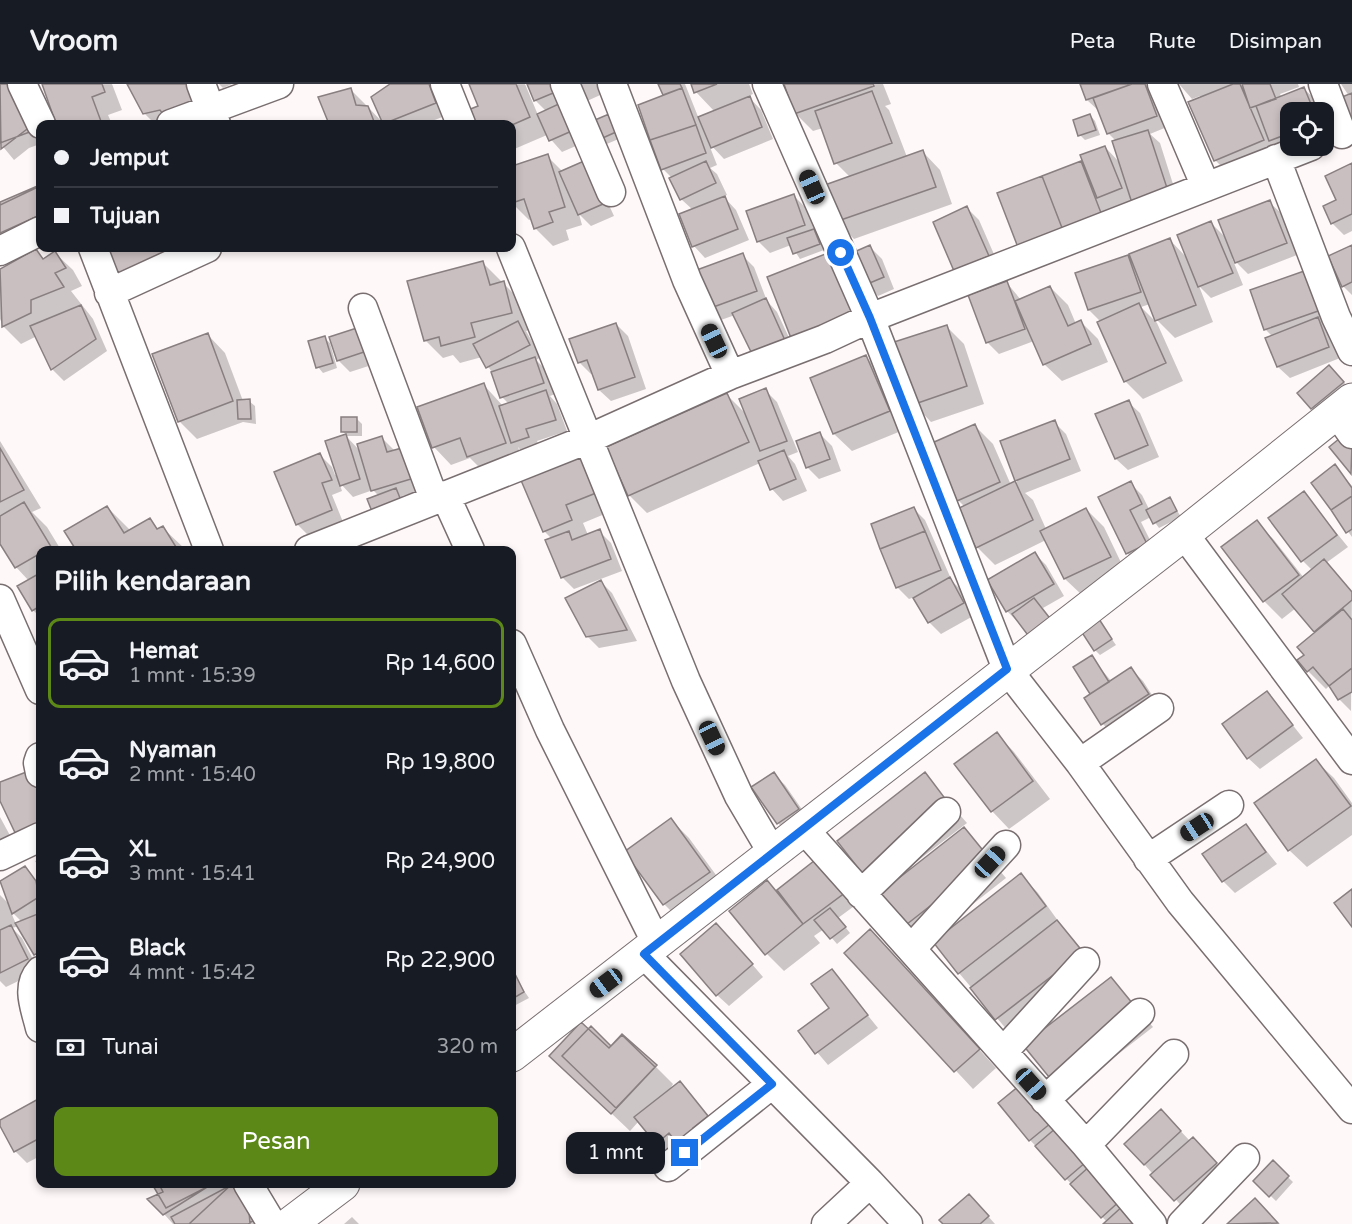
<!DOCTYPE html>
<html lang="id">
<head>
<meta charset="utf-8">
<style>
  :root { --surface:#171b24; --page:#20242c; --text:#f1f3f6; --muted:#9ea1a6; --line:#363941; --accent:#5c8818 }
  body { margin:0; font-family:"Varela Round",sans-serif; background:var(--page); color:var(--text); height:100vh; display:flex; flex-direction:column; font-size:22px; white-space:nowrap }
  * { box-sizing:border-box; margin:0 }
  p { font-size:20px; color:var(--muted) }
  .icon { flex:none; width:33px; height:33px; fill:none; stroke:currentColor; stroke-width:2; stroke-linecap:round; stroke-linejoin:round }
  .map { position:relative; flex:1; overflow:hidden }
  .sheet { position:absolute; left:36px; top:462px; width:480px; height:642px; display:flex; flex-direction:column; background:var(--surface); border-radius:12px; box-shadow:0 3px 9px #0003 }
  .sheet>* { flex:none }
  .top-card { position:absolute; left:36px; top:36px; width:480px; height:132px; border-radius:12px; box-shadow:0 3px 9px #0003; display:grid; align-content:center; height:132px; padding:0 18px; background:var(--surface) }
  .buttons { position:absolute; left:1280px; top:18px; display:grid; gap:12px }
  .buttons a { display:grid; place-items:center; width:54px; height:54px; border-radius:12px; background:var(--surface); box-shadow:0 3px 9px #0003; font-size:30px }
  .end { position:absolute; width:27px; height:27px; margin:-14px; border:8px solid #1a73e8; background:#fff; box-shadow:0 0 0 3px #fff }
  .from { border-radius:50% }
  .bubble { position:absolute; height:42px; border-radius:12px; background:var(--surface); box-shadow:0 3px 9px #0003; font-size:20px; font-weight:600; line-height:42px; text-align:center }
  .car { position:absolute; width:18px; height:36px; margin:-18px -9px; border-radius:8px; box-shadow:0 0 4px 2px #0007; background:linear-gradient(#222 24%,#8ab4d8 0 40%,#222 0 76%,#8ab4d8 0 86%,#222 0) }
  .top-card b { display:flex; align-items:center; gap:21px; height:57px; font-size:22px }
  .top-card b+b { border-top:2px solid var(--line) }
  .top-card i { width:15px; height:15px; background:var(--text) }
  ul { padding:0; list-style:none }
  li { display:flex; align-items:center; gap:18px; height:90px; margin:0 12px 9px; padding:0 6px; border:3px solid transparent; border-radius:12px }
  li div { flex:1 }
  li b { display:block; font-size:22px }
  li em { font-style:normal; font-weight:600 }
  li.current { border-color:var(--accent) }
  li>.icon { width:54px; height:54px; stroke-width:1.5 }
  h2 { padding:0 18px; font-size:27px; line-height:72px }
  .pay { display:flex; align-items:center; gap:15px; height:66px; padding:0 18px; font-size:22px }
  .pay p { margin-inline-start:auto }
  .button { display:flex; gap:12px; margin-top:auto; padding:12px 18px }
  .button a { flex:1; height:69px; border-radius:12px; background:var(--accent); color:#fff; font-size:24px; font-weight:600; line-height:69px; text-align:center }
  header { display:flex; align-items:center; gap:36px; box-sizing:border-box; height:84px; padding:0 30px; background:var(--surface); border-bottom:2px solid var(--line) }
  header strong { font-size:28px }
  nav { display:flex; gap:33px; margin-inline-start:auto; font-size:21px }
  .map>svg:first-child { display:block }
  .shadow { fill:#0003; fill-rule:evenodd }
  .building { fill:#cabfc0; stroke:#887f80; stroke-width:1.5 }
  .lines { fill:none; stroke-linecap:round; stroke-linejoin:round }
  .minor-casing { stroke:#796f71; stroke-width:31 }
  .tertiary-casing { stroke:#796f71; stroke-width:35 }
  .minor { stroke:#fff; stroke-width:28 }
  .tertiary { stroke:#fff; stroke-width:33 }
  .route { stroke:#1a73e8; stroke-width:8 }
</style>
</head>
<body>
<header>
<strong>Vroom</strong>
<nav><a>Peta</a><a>Rute</a><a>Disimpan</a></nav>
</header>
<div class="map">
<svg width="1352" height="1140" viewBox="0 0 1352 1140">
  <rect width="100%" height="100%" fill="#fff8f9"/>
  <!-- shadow -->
  <path class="shadow" d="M0,0L40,45V60L29,64L14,76L0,59Z
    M43,0H112L122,26L108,31L112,40H58Z
    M129,0L208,40H155L144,29Z
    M219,0H232L223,4Z
    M392,0H435L447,31L425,40H385L373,14Z
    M470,0H525L538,31L546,27L535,16L529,0H562L585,58L562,68L547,51L512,66V40H475L470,27L480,23Z
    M574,0H604L607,8L587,17Z
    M660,0H685L699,35L715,28L696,8L692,0H749L753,10L748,12L761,26L773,55L724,75L708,58L717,81L710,84L717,90L727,111L723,112L736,126L749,156L705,174L694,162L693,126L681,115L671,93L663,85L639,21L665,12Z
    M785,0H883L891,20L885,22L889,26L907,73L923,68L940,86L952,120L854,155L836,137L850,93L836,79L823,44L813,47L796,30Z
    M1082,0H1156L1167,43L1150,50L1160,59L1179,119L1133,116L1108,126L1114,146L999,110L1084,77L1105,63L1121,80L1116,57L1108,49L1100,28L1087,16Z
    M1179,0H1239L1245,6L1243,0H1298L1299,3L1280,10L1282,14L1304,5L1316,16L1320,28H1290V62L1282,68L1275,60L1281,74L1233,94L1215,76L1200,12L1192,15Z
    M1341,0H1352V33L1349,12Z
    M350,5L368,23L384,40H331L320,14Z
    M1090,31L1095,37L1100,51L1085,56L1080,51Z
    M608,32L621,54L602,62L597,56Z
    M547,72L563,88L595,91L614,132L591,142L579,130L582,141L566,146L569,156L553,162L535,144L532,135L529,136L512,119V84Z
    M1352,81V147L1344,151L1332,139L1338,117Z
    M794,112L806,124L824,166L800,175L791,161L770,169L758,157Z
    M1269,118L1281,129L1297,171L1248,190L1232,174L1243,201L1211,214L1199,202L1213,238L1175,254L1157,236L1150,220L1141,223L1157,239L1183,297L1143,315L1125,297L1101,238L1089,226L1128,173L1134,179L1170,156L1187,174L1211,139L1227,155Z
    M967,124L979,136L1000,184L967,198Z
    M1352,162V211L1343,202Z
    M870,163L882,175L894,205L878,212L866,200Z
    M108,164H184L193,188L135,208Z
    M36,167L45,176L55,169L73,186L82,202L71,207L93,235L107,267L64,297L52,285L37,252L21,260L3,242L0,235V185Z
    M742,171L754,183L767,217L777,228L798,273L735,231L721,236L709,224Z
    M483,179L521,217L529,246L526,247L541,273L536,276L546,286L555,310L550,312L557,320L567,347L537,357L540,365L524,370L518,363L523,377L486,390L470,374L451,381L434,363L483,300L503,322L509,320L502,313L493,290L482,273L460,279L453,271L443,274L425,256Z
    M1306,187L1332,237L1323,241L1329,246L1340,274L1290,294L1278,283L1267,255L1273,253L1266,246L1252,207Z
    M1007,199L1021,216L1050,203L1068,221L1076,240L1081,238L1098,255L1108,278L1062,297L1044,280L1034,257L999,270L987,258Z
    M616,240L628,252L646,305L611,317L599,306L594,289L591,290L579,278Z
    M946,242L964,260L984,320L931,338L914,320Z
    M362,244L381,278L350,288L338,276Z
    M208,251L225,269L243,317H249L255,322L256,340L243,338L197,355L179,337Z
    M324,254L330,259L337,284L323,289L318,283Z
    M865,272L883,290L906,345L852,367L834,350L811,295Z
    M1341,295L1352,308L1323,336L1312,324Z
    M765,306L777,318L798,368L788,372L795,380L807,407L783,417L772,405L760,379L647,429L629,411L727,311L747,331Z
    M1128,318L1140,329L1159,373L1128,386L1116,375L1097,331Z
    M357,335L362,340V352H346L361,368L382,354L394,366L422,406L402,412L406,425L379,412L373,406L353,413L339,398L342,407L332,411L343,438L309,452L297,440L320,371L332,383L335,391L338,390L327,358L347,351L342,347Z
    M1054,338L1066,350L1081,387L1025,409L1033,416L1046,445L1086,425L1104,443L1127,491L1083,512L1065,495L1046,456L995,481L977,463L965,423L958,416L975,342L993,360L1011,401L1017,398L1002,358Z
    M820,350L832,362L841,387L819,395L807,383Z
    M0,357L41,424L32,428L47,443L61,466H40V533L33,526L29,497L16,483L0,457Z
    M579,372L612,427L583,439L588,451L599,447L611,459L622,487L574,505L562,493L552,455L544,447Z
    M1335,382L1352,402V453L1313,399Z
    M1130,399L1142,411L1149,425L1170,415L1181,433L1159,444L1151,433L1141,438L1158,472L1139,481L1127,469Z
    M1304,409L1348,463L1326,479L1352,508L1351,627L1339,615L1330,601L1326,605L1308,587L1306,571L1317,549L1296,524L1282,535L1264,517L1223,464L1257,438L1274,456L1304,494L1313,487L1303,477Z
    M107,423L131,447L150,436L159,446L163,444L186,466H77L66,448Z
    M914,425L925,436L952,497L962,507L975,531L941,550L929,538L915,513L909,515L897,503Z
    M1034,469L1046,481L1064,512L1043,524L1063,550L1019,539L1007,527Z
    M601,498L612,509L637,557L599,564L587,552Z
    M1099,537L1116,561L1100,571L1095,566Z
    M1091,573L1112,598L1131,585L1143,597L1159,622L1114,652L1103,640L1086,615L1092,611L1075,583Z
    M1267,609L1303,654L1260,685L1248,674Z
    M997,650L1014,668L1050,715L1009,745L992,727Z
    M1316,677L1334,694L1352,719V751L1307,783L1289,766Z
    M773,690L785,701L810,737L789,751L778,739Z
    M924,690L967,739L881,805Z
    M0,700H40V765L0,716Z
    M0,733L19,768L0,777Z
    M671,736L689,754L727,806L682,838L664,820L626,768Z
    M1246,741L1277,780L1235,809L1223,797Z
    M964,745L1006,794L921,861L903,843Z
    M40,775V785L35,777Z
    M819,775L857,820L838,834L850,849L837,860L824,845L814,852L820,859L784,887L767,870V798L781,812Z
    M25,784L40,801V875L19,842L12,844L22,854L39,887L6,903L0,897V811L10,821ZM10,826L22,838L16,840Z
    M1021,791L1038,809L1061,841L1099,886L1013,953L959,889Z
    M728,852L763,893L729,922L717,911Z
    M888,865L996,984L973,1005L846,869Z
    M832,887L878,944L828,981L800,948L831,924Z
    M514,892L529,914L512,923V894Z
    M1111,895L1153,943L1067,1010Z
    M611,964L656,983L673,1000L669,1007L680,999L719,1044L669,1070L639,1037L630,1047L551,972Z
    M1019,1004L1132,1127L1105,1140L1107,1138L1030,1056Z
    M40,1016V1072L27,1079L15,1067L0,1038Z
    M1173,1039L1190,1057L1204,1066L1227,1092L1187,1128L1126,1060Z
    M1273,1079L1293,1098L1276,1117L1255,1097Z
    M154,1100H242L266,1140H173L164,1130L160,1110Z
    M1255,1116L1278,1140H1229Z
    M980,1123L995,1140H945Z
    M352,1133L359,1140H344Z"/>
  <!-- building -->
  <path class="building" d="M0,0H10L31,42L1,65Z
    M0,0H17L35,46L0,59Z
    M42,0H102L105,8L92,13L102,40H56Z
    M127,0H189L197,20L166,34L160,26L143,30Z
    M390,0H429L436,19L383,40L371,13Z
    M469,0H516L530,33L512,41L474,40L468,26L478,22Z
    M527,0H556L558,7L534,17Z
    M658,0H680L682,4L663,11Z
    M691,0H717L694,9Z
    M784,0H873L874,2L794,30Z
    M1080,0H1132L1086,16Z
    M1132,0H1145L1157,32L1107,50L1093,14Z
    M1233,0H1240L1264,56L1214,77L1188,18Z
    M1242,0H1270L1276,15L1250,24Z
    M1304,3L1313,25L1304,28H1290V34L1285,36L1290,49L1269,57L1256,22Z
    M351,4L356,21L368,22L375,40H329L318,13Z
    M682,4L696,41L650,56L638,21Z
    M872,7L892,59L834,80L815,27Z
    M1352,9V37L1342,13Z
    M750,12L762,43L711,64L698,33Z
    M563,18L574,46L549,57L537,30Z
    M609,30L616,48L596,57L588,39Z
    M1090,30L1096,46L1078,52L1073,36Z
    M696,41L706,69L661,86L650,56Z
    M1148,46L1168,107L1132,119L1112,57Z
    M1105,62L1122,104L1097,114L1080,71Z
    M923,66L936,103L835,138L822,102Z
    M548,70L565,123L549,128L553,138L534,145L524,115L512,119V82Z
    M584,77L603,120L578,131L559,88Z
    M706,77L716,99L680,116L669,94Z
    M1081,77L1103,134L1064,149L1042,92Z
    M1352,79V130L1331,140L1323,122L1336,116L1325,92Z
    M1042,92L1064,149L1019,166L997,109Z
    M40,101V137L0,153V118Z
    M40,102V131L0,149V121Z
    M794,110L805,141L757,158L746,127Z
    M725,112L738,145L692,163L679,130Z
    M1270,116L1287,159L1235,179L1218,136Z
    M967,122L989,172L954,187L933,138Z
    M1211,137L1233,189L1198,203L1177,151Z
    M814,145L820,160L793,170L787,154Z
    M1170,154L1196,221L1155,237L1129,170Z
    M870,161L884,193L865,201L852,169Z
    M1352,161V198L1342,203L1328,172Z
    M106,164H173L176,170L116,191Z
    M36,165L43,175L55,167L66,184L55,189L64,203L31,216V229L2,243L0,185Z
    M833,167L859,230L791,254L767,193Z
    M743,169L757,207L708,225L694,187Z
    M1128,171L1141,208L1088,226L1075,189Z
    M483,177L490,201L504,197L512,229L471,239L475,253L441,262L439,253L424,257L407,197Z
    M1307,186L1321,226L1264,246L1250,206Z
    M1007,197L1025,245L986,259L968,211Z
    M1050,202L1068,242L1081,236L1091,260L1043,281L1015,217Z
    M766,214L787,261L757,280L732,229Z
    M1139,219L1166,279L1124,298L1097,238Z
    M81,221L96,255L51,286L30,242Z
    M1318,233L1329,263L1277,283L1265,254Z
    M518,237L530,261L486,284L473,260Z
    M616,239L635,293L598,306L587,276L578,279L569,255Z
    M947,241L967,302L912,321L891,259Z
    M363,242L370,266L337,277L329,253Z
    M208,249L233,317L178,338L152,270Z
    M325,252L333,279L316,284L308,257Z
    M866,271L890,327L833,350L810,294Z
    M535,273L544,299L500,314L491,288Z
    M1329,281L1344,298L1311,325L1297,309Z
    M484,299L506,359L467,373L460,354L432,364L417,323Z
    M766,304L787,357L760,367L739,315Z
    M546,306L556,336L526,345L529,353L511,359L499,322Z
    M727,309L749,358L628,412L606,363Z
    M250,315L251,335H238L237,316Z
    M1129,316L1148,361L1115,375L1095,330Z
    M341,333H357V348H341Z
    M1055,336L1070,375L1015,397L1000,357Z
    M975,340L1000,398L957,417L932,359Z
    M820,348L830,375L806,384L796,357Z
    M346,350L360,395L340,402L325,357Z
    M1345,350L1352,359L1351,390L1329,363Z
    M382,352L387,368L402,364L411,395L371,407L357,360Z
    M0,364L24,406L0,418Z
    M784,366L796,395L770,406L758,377Z
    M320,369L332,396L322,399L332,426L296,441L274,388Z
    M580,370L596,409L566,421L572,436L543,448L520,394Z
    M1335,380L1352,404V412L1331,426L1311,399Z
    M1015,397L1033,436L976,464L957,425Z
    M1131,397L1142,420L1130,426L1147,460L1126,470L1098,413Z
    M396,404L402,419L373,430L367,415Z
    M1304,407L1337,451L1301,478L1268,434Z
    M1352,412V445L1346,449L1331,426Z
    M1170,413L1177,427L1153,440L1146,426Z
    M24,418L53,466H40V473L39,470L15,484L0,460V432Z
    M107,422L124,449L150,434L157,445L163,442L176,463L170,466H76L64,447Z
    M914,423L925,447L880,465L871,440Z
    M1086,424L1111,473L1064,495L1040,447Z
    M1257,436L1299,491L1263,518L1221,463Z
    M600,445L611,475L561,494L545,456L569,447L572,456Z
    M925,447L941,486L896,504L880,465Z
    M1035,468L1054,500L1006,528L987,496Z
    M1324,475L1352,508V516L1314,548L1282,510Z
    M40,489V522L32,527L17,502Z
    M950,493L964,519L928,539L913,514Z
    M601,496L627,546L586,553L565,514Z
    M1034,514L1052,537L1030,554L1012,530Z
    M1343,525L1352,536V584L1329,602L1313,583L1307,588L1297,576L1304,571L1297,563Z
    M1099,535L1112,555L1094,567L1081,547Z
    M1092,571L1109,598L1090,610L1073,583Z
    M1131,583L1149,610L1101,641L1084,614Z
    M1352,584V608L1338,616L1329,602Z
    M1267,607L1293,641L1247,675L1222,640Z
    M997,648L1033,697L991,728L954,680Z
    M1316,675L1351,722L1288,767L1254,719Z
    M29,687L40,703V748L19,757L0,717V698Z
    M774,688L799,725L777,740L751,703Z
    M925,688L950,721L862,789L837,757Z
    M671,734L710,788L663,821L624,768Z
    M1246,740L1266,768L1222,798L1202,770Z
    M964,743L990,775L902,844L876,812Z
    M819,773L846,808L803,840L777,806Z
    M25,782L36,797L39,813L12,830L0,797Z
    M1021,789L1046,822L958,890L933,858Z
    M767,796L803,840L765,871L729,827Z
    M1352,805V843L1334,819Z
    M830,824L846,843L830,855L814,836Z
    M40,829V868L34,871L15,839Z
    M1057,836L1083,868L995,936L970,904Z
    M716,839L753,880L716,912L680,870Z
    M11,841L28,875L0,889V846Z
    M870,845L980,965L954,988L844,869Z
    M832,885L868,931L815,970L798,947L829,924L811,900Z
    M515,890L524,908L512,915V892Z
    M1111,893L1137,925L1049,993L1023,961Z
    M581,938L609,964L622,950L657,981L611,1030L549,972Z
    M591,942L611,962L622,951L655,983L616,1024L562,972Z
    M680,997L708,1032L693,1044L700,1049L681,1064L669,1049L656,1060L634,1033Z
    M1019,1002L1051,1039L1029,1057L998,1019Z
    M40,1014V1054L14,1068L0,1042V1036Z
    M1161,1025L1181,1047L1144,1081L1124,1060Z
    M1056,1044L1086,1078L1065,1096L1035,1062Z
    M1193,1053L1217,1079L1174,1117L1150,1091Z
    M1273,1076L1289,1092L1269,1113L1253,1097Z
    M1091,1081L1122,1115L1101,1134L1070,1100Z
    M152,1100H213L166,1124Z
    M159,1100H212L163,1131L147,1115L163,1108Z
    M232,1100H238L248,1114L250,1140H189Z
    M233,1100L254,1136L248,1140H175L171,1133Z
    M969,1110L989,1132L980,1140H943L939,1136Z
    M1255,1114L1278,1139L1227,1140Z
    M1125,1120L1144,1140H1103Z"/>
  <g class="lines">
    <defs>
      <path id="minor" d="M22,0L41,40
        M201,0L216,40
        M445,0L461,40
        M565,0L611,108
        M612,0L687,196L730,291
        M767,0L870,234L1007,585L1080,679L1180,818L1352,1025
        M1162,0L1206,103
        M1323,0L1342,50
        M171,40L279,0
        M1276,75L1336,233L1352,267
        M93,164L209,466
        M511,164L686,597L739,712L772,768
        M0,167L40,147
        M109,209L207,164
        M363,224L434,415
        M1337,329L1352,350
        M445,411L470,466
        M1184,450L1352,676
        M309,466L588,355L730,291L825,255L870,234L1311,62
        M0,515L40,606
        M512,560L550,646L657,860
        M40,673L38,679L40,689
        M1080,679L1159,624
        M803,744L1086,1061L1152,1140
        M0,772L40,753
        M1148,775L1229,721
        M861,810L946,728
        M911,865L1006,761
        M644,870L870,1099L908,1140
        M40,887C25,903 36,926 40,944
        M1003,968L1085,878
        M1045,1016L1140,929
        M1086,1061L1174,970
        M668,1083L772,1000
        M248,1100L272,1140
        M826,1140L870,1099
        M1182,1140L1245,1074"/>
      <path id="tertiary" d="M512,971L1184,450L1352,316
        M290,1140L343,1100"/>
    </defs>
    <!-- minor casing -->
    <use href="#minor" class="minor-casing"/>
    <!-- tertiary casing -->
    <use href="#tertiary" class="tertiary-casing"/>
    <!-- minor -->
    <use href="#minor" class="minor"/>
    <!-- tertiary -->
    <use href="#tertiary" class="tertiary"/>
  </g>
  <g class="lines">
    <!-- route -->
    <path class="route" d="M685,1069L772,1000L644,870L1007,585L870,234L841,169"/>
  </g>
</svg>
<div class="buttons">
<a><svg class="icon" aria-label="locate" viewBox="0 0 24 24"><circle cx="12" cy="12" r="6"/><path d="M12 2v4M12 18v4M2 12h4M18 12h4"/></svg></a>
</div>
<i class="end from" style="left:841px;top:169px"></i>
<i class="end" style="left:685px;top:1069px"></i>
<div class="bubble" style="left:566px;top:1048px;width:99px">1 mnt</div>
<i class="car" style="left:812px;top:103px;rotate:336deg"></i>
<i class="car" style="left:714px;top:257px;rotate:335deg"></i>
<i class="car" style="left:712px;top:654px;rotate:155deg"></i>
<i class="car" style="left:1197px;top:743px;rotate:237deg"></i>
<i class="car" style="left:990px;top:778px;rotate:43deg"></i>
<i class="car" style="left:606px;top:899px;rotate:233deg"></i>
<i class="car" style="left:1031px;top:1000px;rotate:138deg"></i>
<div class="top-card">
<b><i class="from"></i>Jemput</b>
<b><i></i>Tujuan</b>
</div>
<section class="sheet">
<h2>Pilih kendaraan</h2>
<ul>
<li class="current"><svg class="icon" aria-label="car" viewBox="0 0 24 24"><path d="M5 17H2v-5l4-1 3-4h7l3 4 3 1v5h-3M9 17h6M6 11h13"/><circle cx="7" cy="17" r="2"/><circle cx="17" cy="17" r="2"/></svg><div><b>Hemat</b><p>1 mnt · 15:39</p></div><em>Rp 14,600</em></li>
<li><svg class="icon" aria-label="car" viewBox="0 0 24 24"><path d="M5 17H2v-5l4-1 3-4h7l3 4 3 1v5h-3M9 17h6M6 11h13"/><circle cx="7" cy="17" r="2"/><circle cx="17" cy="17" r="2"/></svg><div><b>Nyaman</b><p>2 mnt · 15:40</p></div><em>Rp 19,800</em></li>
<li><svg class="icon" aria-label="car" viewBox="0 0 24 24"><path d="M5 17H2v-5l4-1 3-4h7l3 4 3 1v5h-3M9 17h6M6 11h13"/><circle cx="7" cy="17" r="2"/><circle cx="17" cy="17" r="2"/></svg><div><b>XL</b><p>3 mnt · 15:41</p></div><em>Rp 24,900</em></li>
<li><svg class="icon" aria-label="car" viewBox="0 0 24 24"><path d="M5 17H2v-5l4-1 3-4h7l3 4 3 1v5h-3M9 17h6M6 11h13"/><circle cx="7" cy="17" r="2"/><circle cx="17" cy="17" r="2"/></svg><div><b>Black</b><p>4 mnt · 15:42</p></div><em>Rp 22,900</em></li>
</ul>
<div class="pay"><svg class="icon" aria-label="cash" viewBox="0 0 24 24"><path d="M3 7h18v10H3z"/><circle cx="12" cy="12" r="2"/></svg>Tunai<p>320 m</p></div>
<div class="button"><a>Pesan</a></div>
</section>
</div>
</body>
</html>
